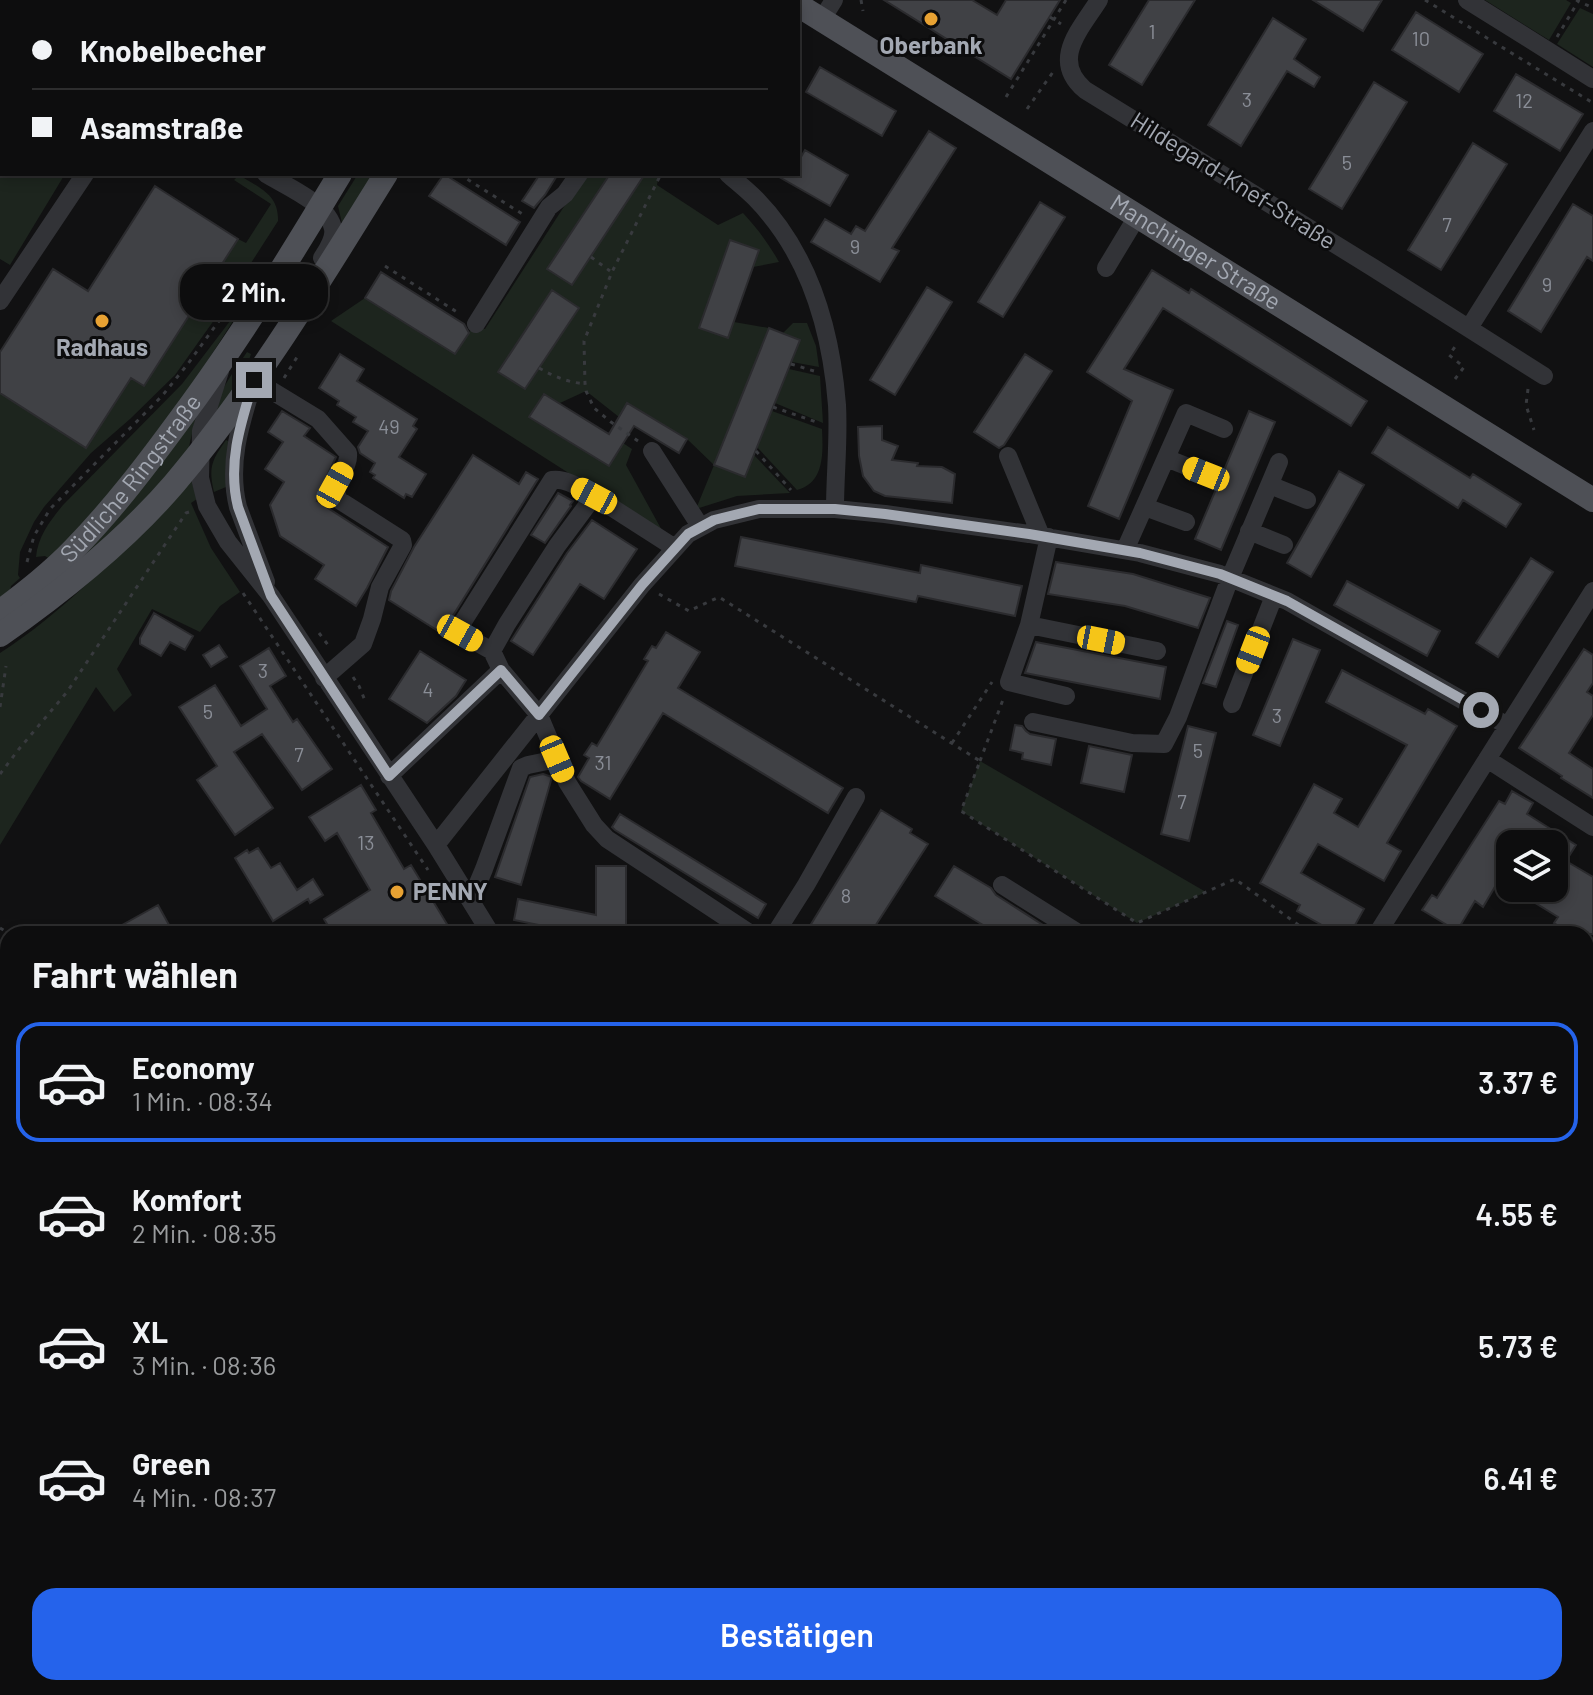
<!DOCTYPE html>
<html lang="de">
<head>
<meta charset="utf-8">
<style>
  :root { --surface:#0d0d0e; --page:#1b1b1c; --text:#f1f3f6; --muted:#9a9c9e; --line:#2d2d2e; --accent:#2563eb }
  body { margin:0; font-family:Barlow,sans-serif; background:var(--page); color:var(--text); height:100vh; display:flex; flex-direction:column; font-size:30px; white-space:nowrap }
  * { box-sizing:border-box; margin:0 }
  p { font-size:26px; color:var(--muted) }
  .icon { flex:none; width:44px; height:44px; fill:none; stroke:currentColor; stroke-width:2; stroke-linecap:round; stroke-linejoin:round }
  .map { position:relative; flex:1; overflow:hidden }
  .side { position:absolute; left:0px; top:926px; width:1594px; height:770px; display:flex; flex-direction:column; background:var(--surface); border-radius:24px 24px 0 0; box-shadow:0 4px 12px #0003,0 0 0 2px var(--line) }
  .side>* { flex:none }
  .top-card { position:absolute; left:0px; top:0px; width:800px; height:176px; box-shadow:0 4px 12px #0003,0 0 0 2px var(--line); display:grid; align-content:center; height:176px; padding:0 32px; background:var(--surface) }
  .controls { position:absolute; left:1496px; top:830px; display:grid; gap:16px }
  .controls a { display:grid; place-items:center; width:72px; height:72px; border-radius:16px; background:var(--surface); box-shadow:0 4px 12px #0003,0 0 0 2px var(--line); font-size:40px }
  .end { position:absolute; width:36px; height:36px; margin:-18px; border:10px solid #a3a8b2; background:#111; box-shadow:0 0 0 4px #111 }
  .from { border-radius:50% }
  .bubble { position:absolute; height:56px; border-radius:24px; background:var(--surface); box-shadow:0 4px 12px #0003,0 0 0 2px var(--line); font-size:26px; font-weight:600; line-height:56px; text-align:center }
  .car { position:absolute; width:24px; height:48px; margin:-24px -12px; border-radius:10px; box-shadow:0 0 6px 2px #0007; background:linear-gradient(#f5c518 24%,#345 0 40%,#f5c518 0 76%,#345 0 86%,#f5c518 0) }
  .top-card b { display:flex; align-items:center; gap:28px; height:76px; font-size:30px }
  .top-card b+b { border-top:2px solid var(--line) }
  .top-card i { width:20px; height:20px; background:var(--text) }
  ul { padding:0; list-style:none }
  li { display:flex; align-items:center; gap:24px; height:120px; margin:0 16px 12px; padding:0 16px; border:4px solid transparent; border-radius:24px }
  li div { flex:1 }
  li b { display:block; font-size:30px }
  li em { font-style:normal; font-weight:600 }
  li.selected { border-color:var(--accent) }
  li>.icon { width:72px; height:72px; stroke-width:1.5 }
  h2 { padding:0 32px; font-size:36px; line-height:96px }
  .cta { display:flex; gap:16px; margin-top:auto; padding:16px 32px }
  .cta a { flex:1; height:92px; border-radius:24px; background:var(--accent); color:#fff; font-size:32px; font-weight:600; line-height:92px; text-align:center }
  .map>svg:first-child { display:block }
  .built { fill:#1d1d1f }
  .green { fill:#1d251e }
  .building { fill:#404145; stroke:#2b2b2e; stroke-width:2 }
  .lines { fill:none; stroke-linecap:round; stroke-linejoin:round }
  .path { stroke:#383a3e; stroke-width:3; stroke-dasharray:4 6; stroke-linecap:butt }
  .minor { stroke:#323337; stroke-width:18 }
  .major { stroke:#4e5056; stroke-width:24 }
  .route { stroke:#a3a8b2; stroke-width:10 }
  .poi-dot { fill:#e8a233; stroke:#0c0c0d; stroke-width:3 }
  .labels { text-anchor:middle; stroke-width:6; stroke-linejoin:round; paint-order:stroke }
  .number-label { font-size:20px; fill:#8a8e97 }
  .poi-label { font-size:24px; font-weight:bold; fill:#a3a8b2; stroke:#0c0c0d }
  .street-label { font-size:24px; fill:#a3a8b2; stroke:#0c0c0d }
</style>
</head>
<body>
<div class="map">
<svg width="1593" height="1695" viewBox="0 0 1593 1695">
  <rect width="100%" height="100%" fill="#111112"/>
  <!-- built -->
  <path class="built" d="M1586,1133L1593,1138V1530L1586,1541Z"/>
  <!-- green -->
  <path class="green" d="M1485,0H1566L1571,3L1549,40Z
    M1580,8L1593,14V67L1557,44Z
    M0,26H2V174H65L10,265L0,259Z
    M358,174H373L342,223L338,206Z
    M585,174H659L657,185L718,225L743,213C757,228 769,244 779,262L753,267L759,250L730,240L699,327L727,338L734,322L769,328L715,464L745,477L754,455L790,493L737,496L696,509L714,465L687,439L628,403L619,417L586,391L560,403L543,394L530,418L609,466L623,443L632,449L626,465L664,534L331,321L365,298L455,354L472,328L485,329Z
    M239,175C259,188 279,194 278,221L217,316L175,375L130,419L91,453L44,507L34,522L20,552L18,575L20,578L11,586L10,591L0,599V393L86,447L131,378L144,386L238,239L246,243L271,204L234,180Z
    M230,321H233L189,390L98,508L50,559L45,556L36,557C38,536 50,521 63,505L182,384Z
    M793,323H807L816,346L819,367L792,362L800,340L783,333Z
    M247,352L251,354L243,378L217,416C214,395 236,369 247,352Z
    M789,369L820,376L823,423L775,403Z
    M772,411L822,429C823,452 825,483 797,490L757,447Z
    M197,412L188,451L134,512L78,564L68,567Z
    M226,440L228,441L226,487L214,492C208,467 212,460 226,440Z
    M191,479L197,499L191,503L211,548L240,592L220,606L200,632L152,609L117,669L132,695L114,712L96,687L0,845V653C73,606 131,540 191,479Z
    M980,761L1206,892L1137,923L961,811Z
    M0,1321L8,1323V1588L1,1624Z"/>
  <!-- building -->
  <path class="building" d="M884,0H972L997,15L1006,0H1060L1011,79Z
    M1149,0H1195L1142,85L1109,65Z
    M1313,0H1382L1363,31Z
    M1416,12L1483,54L1459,92L1392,50Z
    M1273,18L1306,39L1294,59L1320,77L1314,87L1287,71L1241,146L1208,125Z
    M820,67L896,111L882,136L806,92Z
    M1516,74L1583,114L1560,151L1494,111Z
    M1374,82L1407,102L1342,209L1309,189Z
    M929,131L956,148L892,248L899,251L880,282L811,242L825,219L851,234L856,226L865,231Z
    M1473,143L1507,164L1441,270L1408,250Z
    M805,150L848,175L830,206L774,174H798V162Z
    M444,174L520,222L506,245L429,196Z
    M540,174H558L545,195L534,208L522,201Z
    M610,174H645L572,285L547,269Z
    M155,186L238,239L144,386L131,378L86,448L0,393V352L53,269L88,291Z
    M1040,202L1065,217L1003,317L978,302Z
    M1573,204L1593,216V261L1587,257L1541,332L1508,311Z
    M730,240L759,250L728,338L699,328Z
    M1152,270L1189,293L1191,289L1367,401L1351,426L1163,308L1124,369L1173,390L1119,519L1088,506L1132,401L1087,372Z
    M381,272L464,324L469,333L455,354L365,298Z
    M927,287L952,302L895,395L870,380Z
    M552,290L579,308L525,389L498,372Z
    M769,328L800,340L745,477L714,465Z
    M340,354L364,369L357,381L417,419L413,426L417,429L399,457L426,474L412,497L406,494L404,498L373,478L375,475L370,472L375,463L360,453L358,447L368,431L353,422L356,417L337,405L339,401L319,388Z
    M1025,354L1052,371L1004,445L999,448L974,432Z
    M544,394L609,434L627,403L687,439L679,453L634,426L609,466L529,417Z
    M282,411L310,428L304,436L336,457L326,478L324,491L317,501L388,547L367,588L356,606L315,579L324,565L280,536L270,505L284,482L265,469L283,442L268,432Z
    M1249,411L1275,422L1221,550L1195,539Z
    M882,426V440L898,446L892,460L918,463L917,466L942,467L955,474L952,503L885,496L874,491L863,476L859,456L858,427Z
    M1388,427L1470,478L1473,474L1521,504L1506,527L1463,500L1458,508L1372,453Z
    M473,455L519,484L526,472L538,479L449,622L443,634L389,600L391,591L414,547Z
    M1339,471L1364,485L1311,577L1287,563Z
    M558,493L573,501L570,505L571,506L545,543L531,535Z
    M592,520L637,549L604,599L580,584L533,655L511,641L567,553Z
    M741,537L920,573L921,565L1022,586L1015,616L918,596L916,602L735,566Z
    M1531,558L1553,572L1498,657L1476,643Z
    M1056,562L1133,574L1210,598L1198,628L1125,606L1048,594Z
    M1347,581L1440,631L1427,656L1334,605Z
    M154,613L193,636L185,650L170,642L161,656L140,644V638Z
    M1227,621L1238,625L1216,687L1203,683Z
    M666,632L700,652L678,688L843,788L828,813L663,713L610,799L581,781L578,777L589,758L584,755L592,743L597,746L648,661L644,659L652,646L656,648Z
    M1293,639L1320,650L1280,746L1253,735Z
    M1036,642L1166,667L1160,699L1025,673Z
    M219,645L227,657L211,667L203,655Z
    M269,648L286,676L270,686L293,722L297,719L332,769L302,790L262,734L234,752L273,808L235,835L197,780L217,766L179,707L215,685L241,726L267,709L240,666Z
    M1584,649L1593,655V683L1587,692L1593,696V715L1569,753L1593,769V798L1561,778L1562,776L1519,748Z
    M420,651L466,680L456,696L427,723L389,699Z
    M1342,670L1425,714L1428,709L1457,726L1387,843L1401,851L1384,881L1318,844L1301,873L1364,909L1350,934H1338L1297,911L1300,905L1260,883L1314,784L1342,799L1334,813L1358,827L1407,745L1326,702Z
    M1015,725L1022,726L1026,731L1030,734L1056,739L1051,765L1022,759L1023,753L1010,750Z
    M1188,726L1216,733L1189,841L1161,834Z
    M1089,746L1132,755L1124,792L1081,783Z
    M543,774L552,777L521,885L495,877L530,777Z
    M361,785L376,810L371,813L404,869L411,865L453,934H333L324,919L370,890L337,833L325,841L309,817Z
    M1512,791L1533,803L1527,814L1576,845L1566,861L1593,877V934H1571L1554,923L1558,917L1511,888H1554V844H1510V887L1499,880L1483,907L1475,901L1457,931L1422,910L1432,895L1437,898L1499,801L1505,804Z
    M881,810L912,829L910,833L928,844L870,934H805Z
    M620,814L766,904L758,918L615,830L612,827Z
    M258,848L271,868L280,863L297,890L313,879L323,895L310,903L308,899L273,921L235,858L247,850L249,853Z
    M596,866H626V934H583L514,920L518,899L596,915Z
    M954,866L991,888L996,895L1057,934H998L935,896Z
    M158,905L174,934H106Z"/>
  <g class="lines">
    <!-- path -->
    <path class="path" d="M28,0L29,2
      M861,0L863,11
      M1425,0L1593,103
      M1576,0L1593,8
      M519,2L521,0
      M1050,17L1061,24
      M1557,37L1579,0
      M942,53L949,40
      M1006,97L1066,0
      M1027,109L1053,72
      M459,174L524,215
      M591,257L610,271
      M385,266L460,314
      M791,364L814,371
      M539,368C555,377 567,382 585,384
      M284,378L299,354
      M1455,379L1464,367L1449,355L1457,344
      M1528,389L1526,405L1534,430
      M773,407L819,423
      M638,441L611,422L594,408L586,391L585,384L584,341L612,272L661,174
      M756,451L791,490
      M27,562L34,536L50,509L162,396L187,365L245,285
      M243,593L428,870
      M659,594L689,611L719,597L980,761L961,811L1137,923L1235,879L1311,934
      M319,633L331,649
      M353,677L359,686L366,703
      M0,707L6,666
      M952,743L992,682
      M980,761L1004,697
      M0,774L19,749L67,692L186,513L189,512
      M0,928L10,934
      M0,974L8,979
      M0,1019H8
      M1586,1646L1593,1651
      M751,1688L753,1695"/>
    <!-- minor -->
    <path class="minor" d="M169,0L172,2
      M1099,0C1080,30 1050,60 1085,90L1372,267L1544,376
      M1467,0L1593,79
      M187,2L188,0
      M822,19L834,0
      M266,174C286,186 330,205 333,229C335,239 327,250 322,258
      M728,174C737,182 747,190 755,198C810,254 831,329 837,405C839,439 835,475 835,509
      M1106,268L1138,215
      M0,301L85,174
      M476,324L549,207L565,194L579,174
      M1469,328L1593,131
      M220,371L201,431L200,478L207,506L228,542L271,596L436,845L491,934
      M652,451L700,526
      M1008,456L1041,536
      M1166,458L1206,474
      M1270,485L1307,500
      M1145,507L1186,522
      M1249,531L1284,545
      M1049,537L1029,625L1157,651
      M675,548L594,496L557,546L507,624L492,651L501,670L539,715L567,782L594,825L607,839L751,934
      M1125,550L1186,413L1224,429
      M266,582L238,507C227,463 241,422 254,380L318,419L348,453C350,472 328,479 339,500L402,540L403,545L380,587L372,619L363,644L324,678
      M1029,625L1009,682L1066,696
      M492,651L460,633L459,628L552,480C567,478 581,489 594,496
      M1232,704L1274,596
      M1033,722L1132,743L1164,744L1178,717L1230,578L1279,462
      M1487,759L1593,827
      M389,776L501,670
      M436,845L642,585L688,534L714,520L759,509H835L885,514L1029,534L1140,553L1220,574L1287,601L1508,726
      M1002,885L1080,934
      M471,900L484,869L521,768L528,765L557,759
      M775,934L806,885L856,797
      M1377,934L1593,591
      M0,951L8,957
      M1586,1123L1593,1127
      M0,1312L8,1314
      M1586,1578L1593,1566
      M0,1637L8,1639
      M269,1688L307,1695
      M355,1688L356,1695
      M888,1688L898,1695
      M50,1695L51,1688
      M393,1695L418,1688
      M781,1695L807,1688
      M1350,1695L1379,1688
      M1583,1695L1593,1680"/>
    <!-- major -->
    <g class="major">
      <path d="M444,2L445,0"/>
      <path d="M492,2L493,0"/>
      <path id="s1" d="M798,5L1593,500"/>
      <path id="s2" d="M0,612C26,592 52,572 74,549C114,508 148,463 181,418C239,340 290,257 340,174"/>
      <path d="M0,635C63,591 124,542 174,484C255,388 320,280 386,174"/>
    </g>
  </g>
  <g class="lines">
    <!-- route -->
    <path class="route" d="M254,380C241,422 227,463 238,507L271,596L389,776L501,670L539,715L642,585L688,534L714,520L759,509H835L885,514L1029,534L1140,553L1220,574L1287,601L1481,710"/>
  </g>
  <!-- markers -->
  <g class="poi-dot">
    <circle cx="931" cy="19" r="8"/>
    <circle cx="102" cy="321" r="8"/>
    <circle cx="397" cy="892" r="8"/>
  </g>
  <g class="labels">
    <!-- number labels -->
    <g class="number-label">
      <text x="1152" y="39">1</text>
      <text x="1421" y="46">10</text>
      <text x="1247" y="107">3</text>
      <text x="1524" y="108">12</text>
      <text x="1347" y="170">5</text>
      <text x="1447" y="232">7</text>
      <text x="855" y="254">9</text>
      <text x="1547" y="292">9</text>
      <text x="389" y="434">49</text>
      <text x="263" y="678">3</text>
      <text x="428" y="697">4</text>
      <text x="208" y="719">5</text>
      <text x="1277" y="723">3</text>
      <text x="1198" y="758">5</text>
      <text x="299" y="762">7</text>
      <text x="603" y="770">31</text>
      <text x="1182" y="809">7</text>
      <text x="366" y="850">13</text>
      <text x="846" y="903">8</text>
    </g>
    <!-- poi labels -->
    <g class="poi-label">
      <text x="931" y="54">Oberbank</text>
      <text x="102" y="356">Radhaus</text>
      <text x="413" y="900" text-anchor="start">PENNY</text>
    </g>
    <!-- street labels -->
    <g class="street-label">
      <text transform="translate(1233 181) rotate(32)" y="8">Hildegard-Knef-Straße</text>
      <text dy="8" stroke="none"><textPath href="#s1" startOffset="468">Manchinger Straße</textPath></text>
      <text dy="8" stroke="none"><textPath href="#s2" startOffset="188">Südliche Ringstraße</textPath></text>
    </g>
  </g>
</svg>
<div class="controls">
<a><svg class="icon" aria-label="layers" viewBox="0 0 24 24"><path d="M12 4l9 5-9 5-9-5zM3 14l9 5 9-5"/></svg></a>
</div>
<i class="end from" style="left:1481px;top:710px"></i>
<i class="end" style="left:254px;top:380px"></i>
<div class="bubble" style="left:180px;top:264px;width:148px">2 Min.</div>
<i class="car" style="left:1206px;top:474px;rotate:292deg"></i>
<i class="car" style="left:335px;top:485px;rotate:29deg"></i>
<i class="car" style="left:594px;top:496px;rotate:298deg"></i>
<i class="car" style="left:460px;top:633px;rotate:119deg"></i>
<i class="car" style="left:1101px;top:640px;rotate:101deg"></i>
<i class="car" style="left:1253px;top:650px;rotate:201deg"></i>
<i class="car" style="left:557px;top:759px;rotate:157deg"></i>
<div class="top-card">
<b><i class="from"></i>Knobelbecher</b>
<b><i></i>Asamstraße</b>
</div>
<section class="side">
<h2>Fahrt wählen</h2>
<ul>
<li class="selected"><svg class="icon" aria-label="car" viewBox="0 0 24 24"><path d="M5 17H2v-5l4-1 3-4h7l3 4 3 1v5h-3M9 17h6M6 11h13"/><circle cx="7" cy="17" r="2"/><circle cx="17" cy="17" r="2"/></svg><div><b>Economy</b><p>1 Min. · 08:34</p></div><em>3.37 €</em></li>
<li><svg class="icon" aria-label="car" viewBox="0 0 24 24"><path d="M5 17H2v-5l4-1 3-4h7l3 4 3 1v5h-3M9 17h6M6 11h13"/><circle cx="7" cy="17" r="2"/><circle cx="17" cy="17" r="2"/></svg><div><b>Komfort</b><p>2 Min. · 08:35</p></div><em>4.55 €</em></li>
<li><svg class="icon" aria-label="car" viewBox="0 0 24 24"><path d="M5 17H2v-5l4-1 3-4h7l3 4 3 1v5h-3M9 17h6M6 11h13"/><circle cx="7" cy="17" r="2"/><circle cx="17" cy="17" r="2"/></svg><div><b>XL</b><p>3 Min. · 08:36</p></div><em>5.73 €</em></li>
<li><svg class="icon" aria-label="car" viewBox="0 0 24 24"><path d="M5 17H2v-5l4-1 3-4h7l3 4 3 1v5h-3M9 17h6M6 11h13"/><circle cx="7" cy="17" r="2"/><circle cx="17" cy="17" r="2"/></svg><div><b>Green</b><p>4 Min. · 08:37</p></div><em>6.41 €</em></li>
</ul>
<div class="cta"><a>Bestätigen</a></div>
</section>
</div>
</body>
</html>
